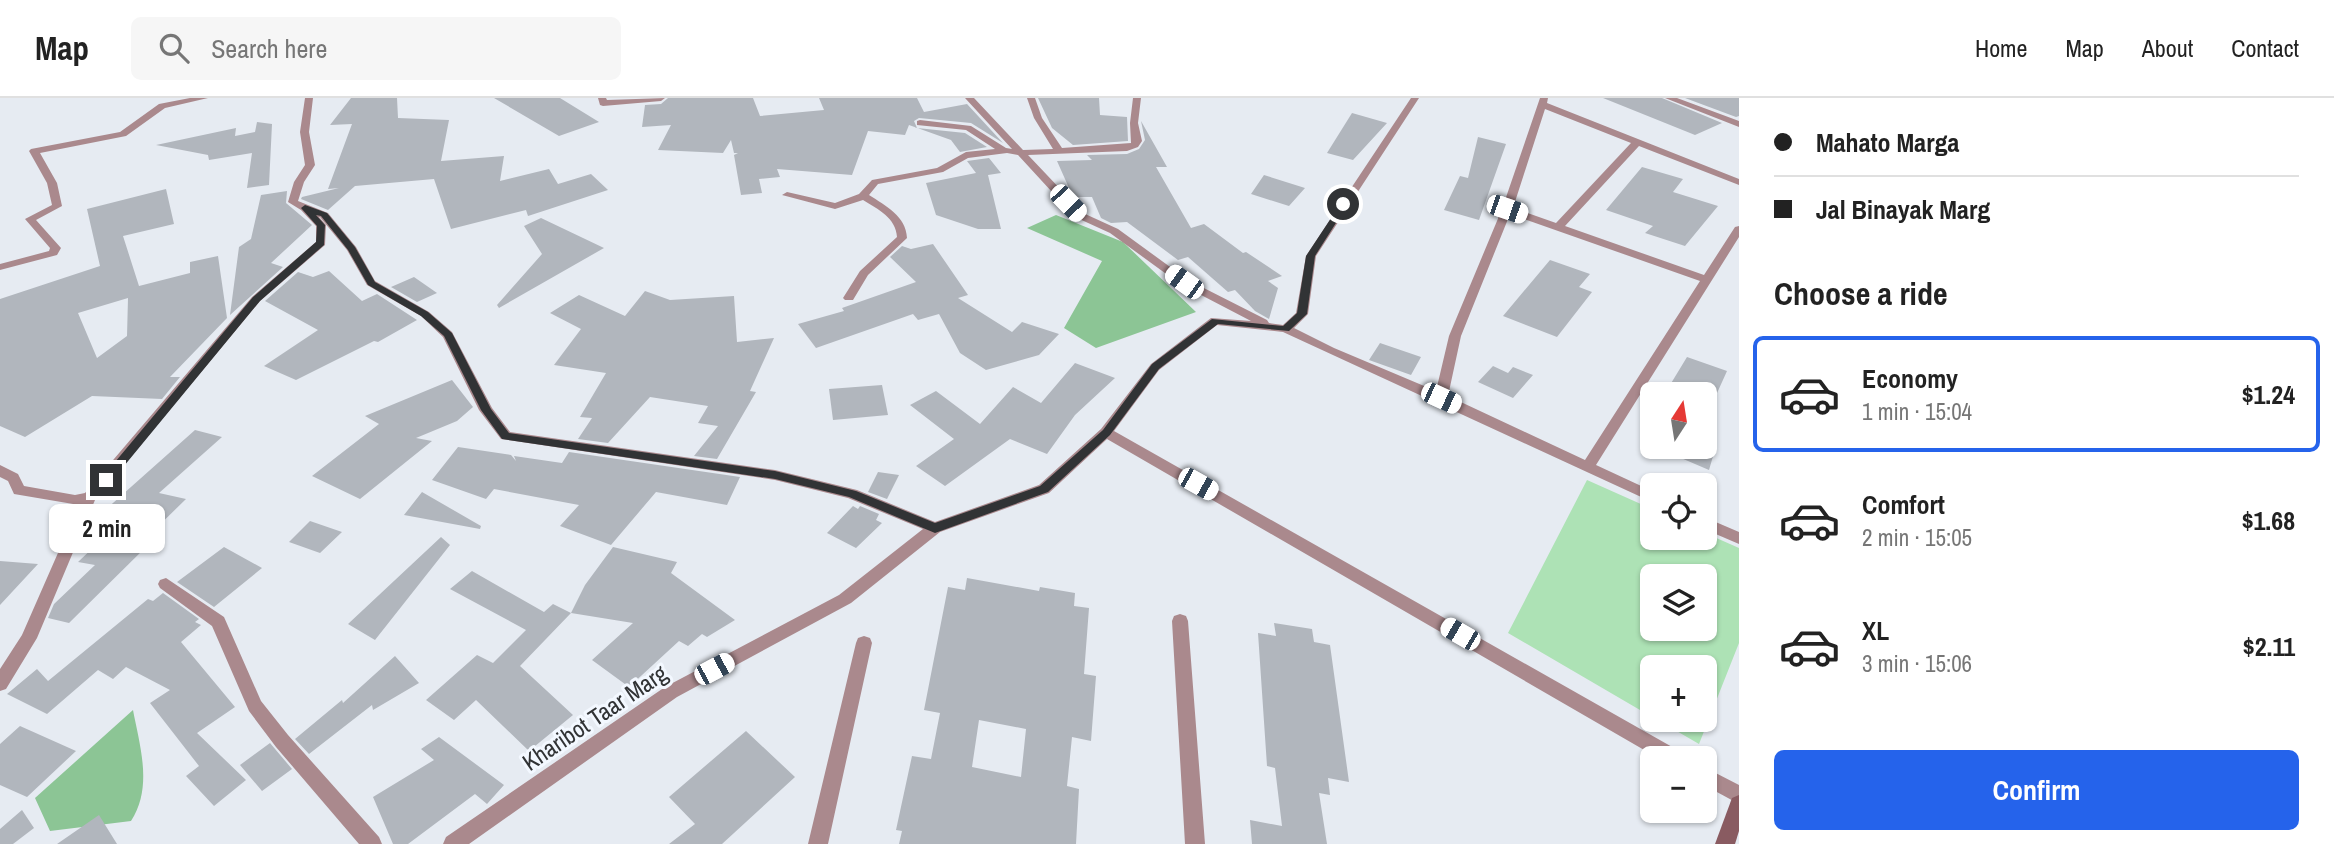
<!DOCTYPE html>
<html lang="en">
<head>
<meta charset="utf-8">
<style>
  :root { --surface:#fff; --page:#f6f6f6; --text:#222; --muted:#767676; --line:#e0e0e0; --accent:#2563eb }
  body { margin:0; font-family:"Archivo Narrow",sans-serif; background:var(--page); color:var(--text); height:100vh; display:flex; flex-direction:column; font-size:26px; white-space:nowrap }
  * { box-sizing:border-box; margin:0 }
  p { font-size:23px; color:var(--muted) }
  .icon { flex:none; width:38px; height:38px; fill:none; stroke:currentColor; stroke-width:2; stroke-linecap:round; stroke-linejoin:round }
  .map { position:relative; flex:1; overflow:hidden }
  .panel { display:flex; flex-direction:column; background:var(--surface); width:595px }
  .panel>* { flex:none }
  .top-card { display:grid; align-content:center; height:154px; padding:0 35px; background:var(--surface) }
  .needle { width:46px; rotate:12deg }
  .fabs { position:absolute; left:1640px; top:284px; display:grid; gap:14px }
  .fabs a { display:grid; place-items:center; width:77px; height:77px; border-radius:10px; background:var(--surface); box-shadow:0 2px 5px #0004; font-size:35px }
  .end { position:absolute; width:32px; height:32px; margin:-16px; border:9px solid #313335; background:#fff; box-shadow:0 0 0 4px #fff }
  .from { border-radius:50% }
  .bubble { position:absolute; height:49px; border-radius:10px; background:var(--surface); box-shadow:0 2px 5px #0004; font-size:23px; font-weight:700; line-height:49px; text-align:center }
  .car { position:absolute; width:21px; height:42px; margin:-21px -10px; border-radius:9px; box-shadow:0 0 5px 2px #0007; background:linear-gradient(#fff 24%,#345 0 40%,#fff 0 76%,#345 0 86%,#fff 0) }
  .top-card b { display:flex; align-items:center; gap:24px; height:66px; font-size:26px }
  .top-card b+b { border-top:2px solid var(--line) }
  .top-card i { width:18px; height:18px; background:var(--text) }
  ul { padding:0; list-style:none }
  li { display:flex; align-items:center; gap:21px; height:116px; margin:0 14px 10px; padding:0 21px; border:4px solid transparent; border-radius:10px }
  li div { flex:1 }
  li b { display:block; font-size:26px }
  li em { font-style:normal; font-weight:700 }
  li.on { border-color:var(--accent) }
  li>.icon { width:63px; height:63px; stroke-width:1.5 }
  h2 { padding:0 35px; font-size:32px; line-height:84px }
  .button { display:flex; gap:14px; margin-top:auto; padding:14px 35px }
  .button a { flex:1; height:80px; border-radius:10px; background:var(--accent); color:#fff; font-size:28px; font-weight:700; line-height:80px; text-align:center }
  header { display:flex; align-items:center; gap:42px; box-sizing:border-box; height:98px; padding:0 35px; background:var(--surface); border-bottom:2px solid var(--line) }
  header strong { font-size:33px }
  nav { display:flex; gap:38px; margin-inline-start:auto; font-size:24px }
  .search { width:490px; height:63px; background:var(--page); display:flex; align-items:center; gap:18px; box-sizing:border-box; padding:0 24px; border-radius:10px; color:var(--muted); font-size:26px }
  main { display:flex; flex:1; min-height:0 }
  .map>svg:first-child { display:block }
  .green { fill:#ade2b5; fill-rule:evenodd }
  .forest { fill:#8cc595 }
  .building { fill:#b1b6bd; fill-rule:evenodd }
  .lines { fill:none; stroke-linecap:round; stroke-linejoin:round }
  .street { fill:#aa898d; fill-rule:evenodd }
  .secondary { fill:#895b61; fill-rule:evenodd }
  .route { fill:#313335 }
  .labels { text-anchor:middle; stroke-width:6; stroke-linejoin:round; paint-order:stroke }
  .street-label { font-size:24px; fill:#313335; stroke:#f3f8ff }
</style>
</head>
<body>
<header>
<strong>Map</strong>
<div class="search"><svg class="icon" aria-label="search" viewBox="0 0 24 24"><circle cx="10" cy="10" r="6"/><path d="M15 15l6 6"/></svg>Search here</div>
<nav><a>Home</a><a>Map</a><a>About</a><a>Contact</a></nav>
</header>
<main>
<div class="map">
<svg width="1739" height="746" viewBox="0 0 1739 746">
  <rect width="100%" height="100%" fill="#e6ebf2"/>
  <!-- green -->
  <path class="green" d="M1587,382L1652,411V439H1704L1705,435L1739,450V545L1699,646L1656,621H1704V569H1652V619L1508,535ZM1652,478H1704V530H1652Z"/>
  <!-- forest -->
  <path class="forest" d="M1056,117L1123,144L1196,214L1096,250L1064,230L1102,163L1027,130Z
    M133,612C140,649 153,689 131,723L50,733L35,700Z"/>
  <!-- building -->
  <path class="building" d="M351,0H397L398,20L449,22L441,63L504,58L500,83L549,71L558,86L591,76L608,92L528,118L526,112L451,131L434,81L355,88L328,112L301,101L302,99L339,90L328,91L352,26L330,27Z
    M494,0H560L599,24L559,38Z
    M668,0H753L760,18L824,12L819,0H917L924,14L967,6L1003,45L971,25L919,20L914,23L917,30L965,35L987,49L960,54L951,42L909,27L905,37L868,33L852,77L777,71L780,79L759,81L762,95L741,97L734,57L738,55H734L731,42L723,55L658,52L671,27L642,29L645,7L661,6Z
    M1038,0H1099L1100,17L1127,19L1128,43L1073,47L1052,30Z
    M1603,0H1662L1722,25L1695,37Z
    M1685,0H1739V18L1736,19Z
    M1352,15L1387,25L1353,62L1327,55Z
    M1141,23L1167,69H1156L1191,130L1204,126L1243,155L1246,154L1282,178L1268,183L1278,190L1269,221L1255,213L1235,192L1228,194L1188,159L1178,162L1127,124L1111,125L1101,120L1092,99H1073L1057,63L1092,62L1087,57L1127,56L1139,51L1145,42Z
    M257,24L272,26L269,87L247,90L252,55L209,62L208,57L156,47L236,30L235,38L255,34Z
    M1478,39L1506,46L1479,122L1444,112L1460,78L1468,80Z
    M989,60L1001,75L988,77L1001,131H978L936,117L926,85L976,75L967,63Z
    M1642,69L1683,81L1673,94L1718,108L1685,148L1645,135L1653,128L1606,112Z
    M1264,77L1305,90L1289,108L1251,96Z
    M166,91L174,126L123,138L139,188L190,175V164L218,158L227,220L170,279H180L162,301L92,298L25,339L0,328V201L100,168L87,111ZM128,200L127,238L97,260L78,215Z
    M287,93L286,105L312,127L271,165L283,169L230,217L239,149L251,141L261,97Z
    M541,120L604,150L499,210L497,207L542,156L524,128Z
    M933,146L968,197L958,200L1012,234L1022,224L1059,236L1039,257L986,272L960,255L939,216L918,222L913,216L816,250L798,226L844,213L842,210L916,184L890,159L902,148L911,151Z
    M1550,162L1590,176L1579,189L1592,194L1557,239L1503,218Z
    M329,173L362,203L377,196L417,222L378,244L374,243L296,282L264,268L318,232L265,203L298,174L313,179Z
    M414,179L437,195L417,204L391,189Z
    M645,193L670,202L734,198L737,244L774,240L750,293L756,294L717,361L694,358L718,328L698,325L708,308L650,299L608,345L578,341L592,320L580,319L606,275L554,267L581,231L550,215L579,197L625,218Z
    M1380,245L1421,259L1411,277L1369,262Z
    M1687,259L1727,273L1713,304L1704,300V296H1692L1670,287Z
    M1075,265L1115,280L1075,317L1047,356L1010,341L945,388L916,368L954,341L910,307L936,293L980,326L1013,289L1041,305Z
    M1493,268L1508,275L1513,269L1533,277L1513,300L1478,284Z
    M452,282L473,309L457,323L416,340L432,343L360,401L312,378L379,326L365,318Z
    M882,287L888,317L833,322L829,291Z
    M195,332L222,339L159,395L186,401L139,447L147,448L69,525L48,520L54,506L95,467L78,464L119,425L95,421Z
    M1653,348H1716L1709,372Z
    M458,349L511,357L516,363L514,358L562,365L569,354L740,379L727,407L656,394L611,447L560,428L579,407L494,391L486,401L432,382Z
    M878,374L899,377L887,401L868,394Z
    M422,394L481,428L480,431L404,417Z
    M853,408L858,411L860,408L879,416L876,422L882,425L856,450L827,435Z
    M310,423L342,434L320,455L289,444Z
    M441,439L450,447L375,542L348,526Z
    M224,449L262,470L214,509L177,484Z
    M613,449L677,464L671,475L735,522L707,539L702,536L688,548L679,543L629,589L592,562L633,525L571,515L585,487Z
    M0,463L38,466L0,507Z
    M472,473L544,514L553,506L571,515L520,568L573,617L529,653L476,602L454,622L426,602L477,557L493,565L526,532L450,491Z
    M967,480L1039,493L1040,489L1075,495L1074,508L1089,510L1084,576L1096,578L1091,643L1072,639L1067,688L1079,691L1076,746H899L902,733L896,732L912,658L931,661L940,615L924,612L948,489L965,492ZM979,622L1026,631L1021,679L972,669Z
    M163,495L199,521L195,524L201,527L181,544L235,609L197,635L246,682L214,708L186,678L199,668L150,605L170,592L126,569L113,581L98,572L47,616L7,596L37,571L48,583L148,501L153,503Z
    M1274,525L1312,531L1314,544L1330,547L1349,684L1328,680L1330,697L1319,695L1327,746H1252L1250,722L1282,728L1275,670L1267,668L1258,535L1276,538Z
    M395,558L419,585L373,612L372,607L309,656L295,641L342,602L343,605Z
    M20,628L76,653L27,699L0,687V646Z
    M746,633L795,679L722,746H669L695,726L669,699Z
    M439,639L504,687L487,706L475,696L408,746H393L373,699L434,662L421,651Z
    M270,645L292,671L262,693L240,667Z
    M22,712L34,730L13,746H0V731Z
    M99,717L117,746H57Z"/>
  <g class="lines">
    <!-- street -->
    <path class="street" d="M190,0H208L165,10L126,38L40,55L57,85L62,108L36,122L61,150L57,157L0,172V166L49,153L50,150L25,121L52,107L47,85L29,53L31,51L120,34L159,6Z
      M305,0H313L309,34L315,67L304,84L298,103L328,115L356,149L375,183L429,214L452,234L492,310L510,334L775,372L857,392L935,424L1039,387L1101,331L1151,266L1211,220L1251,223L1180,186L1110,135L1075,119L1018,57L1007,55L968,60L943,74L878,86L869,97C886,108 906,118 907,140L868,177L853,202H845L843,200L860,173L897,139C896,120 878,111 863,102L835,111L782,97L787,94L835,105L859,96L872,82L937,70L966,54L995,51L966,32L917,27V23L920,22L971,28L1006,50L1012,51L965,0H974L1023,52L1053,51L1034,20L1027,0H1035L1042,20L1062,50L1131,45L1130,25L1133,0H1141L1138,25L1142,43L1138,49L1127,53L1028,57L1083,115L1118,131L1188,182L1267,222L1269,225L1283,227L1296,215L1306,158L1411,0H1419L1316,158L1308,216L1294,230L1334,250L1436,293L1449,238L1502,111L1540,0H1548L1547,5L1739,81V87L1639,48L1565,128L1704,177L1735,129L1739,128V139L1596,367L1652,393V404L1283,234L1217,227L1159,272L1114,333L1681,654L1684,660H1658L1107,341L1049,395L940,434L851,505L677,599L469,746H443L446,739L665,589L839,497L923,431L848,400L775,382L501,341L479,312L443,239L421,218L367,187L347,152L320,119H319L326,127L325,147L260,203L95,402L37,540L6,591L0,593V571L22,537L79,407L14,396L8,383L0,379V367L18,376L24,388L75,397L85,395L252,199L316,144V128L301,112L288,104L294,84L305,67L300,34ZM1545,11L1631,45L1556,125L1513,110ZM1510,116L1700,183L1585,362L1448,298L1461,238Z
      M598,0H606L607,2L665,0L661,3L603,8L600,7Z
      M1665,0H1677L1739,23V29Z
      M1704,419L1739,434V446L1704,431Z
      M166,480L224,519L261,603L288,637L379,739L382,746H359L276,649L249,613L212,528L160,490L158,486L160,482Z
      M1180,516L1186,518L1188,523L1205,746H1185L1172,523L1174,518Z
      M864,538L870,540L872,545L828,746H808L856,545L858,540Z
      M1704,669L1739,687V706L1704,687Z"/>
    <!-- secondary -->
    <path class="secondary" d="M1739,697V733L1735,746H1715L1732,700Z"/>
  </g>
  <!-- route -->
  <path class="route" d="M1341,105L1348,106L1315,158L1307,216L1289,233L1218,226L1159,271L1110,337L1048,394L935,435L849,399L775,381L502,341L481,312L444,238L421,218L368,187L348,152L321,118L316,117L325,127L324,147L260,203L110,385L106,386L100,382L253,199L316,144L317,128L301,110L305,107L327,115L355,149L375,184L428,214L452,235L491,311L509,335L775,373L856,393L935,425L1040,388L1103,332L1152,266L1212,221L1283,228L1297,215L1306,158Z"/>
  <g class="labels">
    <!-- street labels -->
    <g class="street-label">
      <text transform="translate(595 620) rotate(-34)" y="8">Kharibot Taar Marg</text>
    </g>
  </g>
</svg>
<div class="fabs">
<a><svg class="needle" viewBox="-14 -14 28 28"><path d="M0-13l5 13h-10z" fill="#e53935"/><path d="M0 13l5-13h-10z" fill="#767676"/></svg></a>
<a><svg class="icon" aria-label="locate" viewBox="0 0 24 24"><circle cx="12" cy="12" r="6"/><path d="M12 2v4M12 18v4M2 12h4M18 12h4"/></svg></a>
<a><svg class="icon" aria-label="layers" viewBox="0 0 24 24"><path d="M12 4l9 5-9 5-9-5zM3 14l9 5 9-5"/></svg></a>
<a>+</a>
<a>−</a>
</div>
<i class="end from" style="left:1343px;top:106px"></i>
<i class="end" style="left:106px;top:382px"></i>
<div class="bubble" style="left:49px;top:406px;width:116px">2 min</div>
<i class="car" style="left:1068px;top:105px;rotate:136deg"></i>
<i class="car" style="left:1507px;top:111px;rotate:109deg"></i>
<i class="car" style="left:1184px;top:184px;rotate:306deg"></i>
<i class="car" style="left:1441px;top:300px;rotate:115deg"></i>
<i class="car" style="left:1198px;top:386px;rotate:119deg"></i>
<i class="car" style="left:1460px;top:536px;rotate:300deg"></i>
<i class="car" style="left:714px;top:571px;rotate:62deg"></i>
</div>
<section class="panel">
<div class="top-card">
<b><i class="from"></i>Mahato Marga</b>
<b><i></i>Jal Binayak Marg</b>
</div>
<h2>Choose a ride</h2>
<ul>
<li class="on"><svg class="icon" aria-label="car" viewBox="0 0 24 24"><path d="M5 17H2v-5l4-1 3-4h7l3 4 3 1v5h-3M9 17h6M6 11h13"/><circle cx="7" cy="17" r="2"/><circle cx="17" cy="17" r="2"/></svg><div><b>Economy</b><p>1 min · 15:04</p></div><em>$1.24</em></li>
<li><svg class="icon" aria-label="car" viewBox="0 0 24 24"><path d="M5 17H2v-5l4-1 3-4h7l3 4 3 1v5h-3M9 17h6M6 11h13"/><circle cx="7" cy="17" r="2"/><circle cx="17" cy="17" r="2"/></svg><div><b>Comfort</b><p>2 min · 15:05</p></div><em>$1.68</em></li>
<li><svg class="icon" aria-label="car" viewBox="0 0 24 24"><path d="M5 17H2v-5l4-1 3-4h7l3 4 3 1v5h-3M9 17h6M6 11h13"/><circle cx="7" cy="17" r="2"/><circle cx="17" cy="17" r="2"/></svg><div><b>XL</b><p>3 min · 15:06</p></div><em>$2.11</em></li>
</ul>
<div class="button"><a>Confirm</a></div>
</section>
</main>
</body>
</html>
